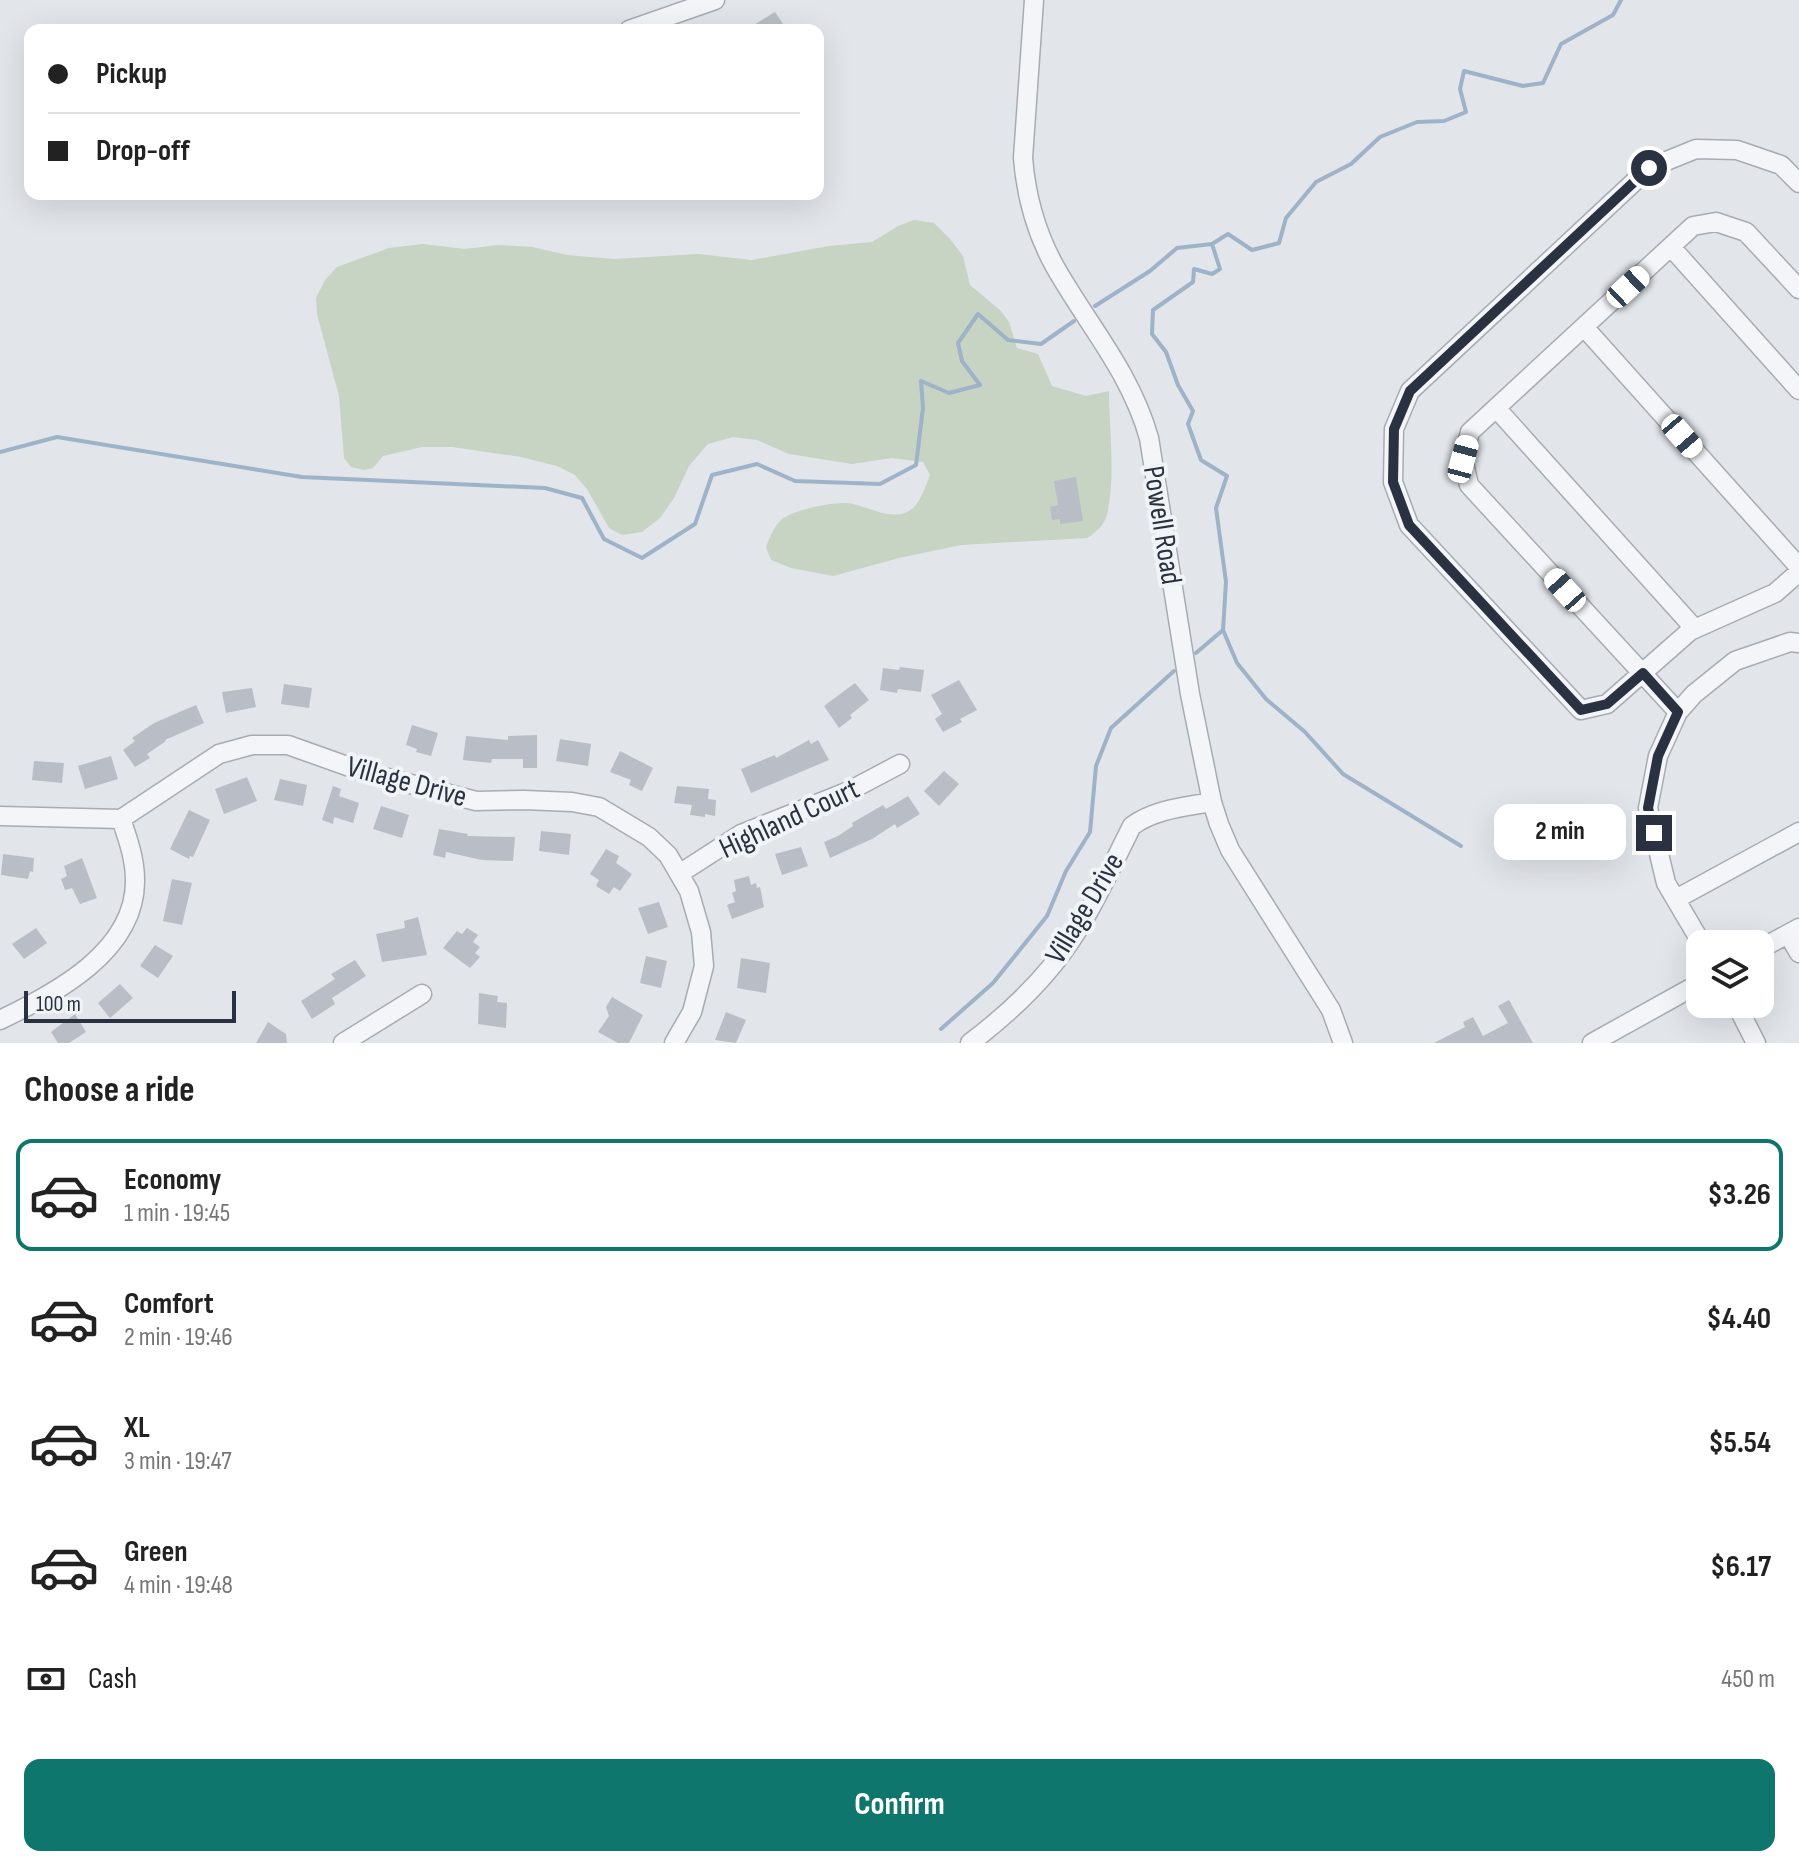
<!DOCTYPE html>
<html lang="en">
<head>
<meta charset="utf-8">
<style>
  :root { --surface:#fff; --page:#f2f2f2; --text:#222; --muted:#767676; --line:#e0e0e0; --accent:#0f766e }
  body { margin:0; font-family:"Sofia Sans Condensed",sans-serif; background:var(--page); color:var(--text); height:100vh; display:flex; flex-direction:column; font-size:30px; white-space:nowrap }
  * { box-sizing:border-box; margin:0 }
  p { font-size:26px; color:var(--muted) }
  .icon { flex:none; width:44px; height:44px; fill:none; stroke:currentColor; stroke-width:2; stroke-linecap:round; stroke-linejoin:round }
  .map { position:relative; height:1043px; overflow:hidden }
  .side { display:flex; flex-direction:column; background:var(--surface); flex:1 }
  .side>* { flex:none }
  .top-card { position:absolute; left:24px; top:24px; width:800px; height:176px; border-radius:16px; box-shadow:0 8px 32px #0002; display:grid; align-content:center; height:176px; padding:0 24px; background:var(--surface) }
  .fabs { position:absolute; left:1686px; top:930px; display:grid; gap:16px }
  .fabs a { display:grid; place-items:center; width:88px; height:88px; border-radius:16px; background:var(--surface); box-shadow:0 8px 32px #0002; font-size:40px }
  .scale { position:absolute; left:24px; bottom:20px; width:212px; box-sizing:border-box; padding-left:8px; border:4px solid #2a3241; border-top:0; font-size:22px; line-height:28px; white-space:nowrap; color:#2a3241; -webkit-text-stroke:6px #f1f4f7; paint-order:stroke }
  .end { position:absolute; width:36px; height:36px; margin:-18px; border:10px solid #2a3241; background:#fff; box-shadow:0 0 0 4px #fff }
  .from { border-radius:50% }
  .bubble { position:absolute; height:56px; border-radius:16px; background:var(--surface); box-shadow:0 8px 32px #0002; font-size:26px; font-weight:700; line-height:56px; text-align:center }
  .car { position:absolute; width:24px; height:48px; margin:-24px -12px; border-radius:10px; box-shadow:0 0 6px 2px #0007; background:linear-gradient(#fff 24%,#345 0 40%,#fff 0 76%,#345 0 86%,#fff 0) }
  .top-card b { display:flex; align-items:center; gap:28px; height:76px; font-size:30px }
  .top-card b+b { border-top:2px solid var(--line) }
  .top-card i { width:20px; height:20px; background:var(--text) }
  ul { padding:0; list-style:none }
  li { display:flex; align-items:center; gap:24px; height:112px; margin:0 16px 12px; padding:0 8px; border:4px solid transparent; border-radius:16px }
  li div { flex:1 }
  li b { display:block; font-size:30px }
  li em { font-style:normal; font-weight:700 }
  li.on { border-color:var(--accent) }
  li>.icon { width:72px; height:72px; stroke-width:1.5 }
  h2 { padding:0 24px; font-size:36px; line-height:96px }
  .pay { display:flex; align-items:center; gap:20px; height:88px; padding:0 24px; font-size:30px }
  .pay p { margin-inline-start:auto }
  .cta { display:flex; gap:16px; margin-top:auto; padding:16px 24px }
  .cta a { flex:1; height:92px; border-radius:16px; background:var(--accent); color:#fff; font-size:32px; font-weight:700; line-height:92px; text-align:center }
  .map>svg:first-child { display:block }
  .green { fill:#c7d3c3 }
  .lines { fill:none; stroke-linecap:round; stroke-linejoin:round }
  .stream { stroke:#9eb2c8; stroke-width:4 }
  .building { fill:#b9bec6 }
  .minor-casing { stroke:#a7acb4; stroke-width:21 }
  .minor { stroke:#f4f5f8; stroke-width:18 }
  .route { stroke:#2a3241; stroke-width:10 }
  .labels { text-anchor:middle; stroke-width:8; stroke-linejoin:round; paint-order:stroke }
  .street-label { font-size:30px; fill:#2a3241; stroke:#f1f4f7 }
</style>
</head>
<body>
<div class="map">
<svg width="1799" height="1043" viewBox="0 0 1799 1043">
  <rect width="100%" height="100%" fill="#e2e5ea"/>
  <!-- green -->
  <path class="green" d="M914,220L934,223L950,239L963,256L970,285L1001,311L1009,322L1017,348L1038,354L1052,386L1086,396L1109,391C1109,429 1116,478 1107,514C1105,524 1096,533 1087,538L961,545L899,558L833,576L791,568L771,560L766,547C770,537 773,528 781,520C792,510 839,500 853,504C871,508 896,523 913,508C921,501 926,485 930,475L923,462L892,458L852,464L789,454L757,440L733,437L708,444L689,466L674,498L660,518L642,532L622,535L609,528L587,489L575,475L557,466L521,457L452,447H422L383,456L373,468L364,470L351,467L344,458L339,396L317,314L316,298L325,280L337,267L389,248L423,244L465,249L498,245L532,247L567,255L614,259L698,254L752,260L829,246L872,242L898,226Z"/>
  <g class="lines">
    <!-- stream -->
    <path class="stream" d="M1212,244L1220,269L1212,274L1194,269L1193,282L1153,310L1152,334L1166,352L1178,385L1193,411L1188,424L1201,460L1227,476L1216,508L1226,582L1223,630L1237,663L1266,699L1305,732L1343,774L1461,846
      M1095,306L1150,271L1177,248L1212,244L1228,234L1252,250L1279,243L1286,218L1316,182L1351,164L1380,137L1417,122L1444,121L1466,112L1460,89L1464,71L1523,86L1543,83L1561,44L1613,15L1621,0
      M0,452L57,437L302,477L545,488L582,498L604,539L642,558L695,524L712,475L757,464L795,481L880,484L916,465L923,408L921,381L949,393L980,385L962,361L958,343L978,314L1008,340L1041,344L1074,321
      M1196,653L1223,630
      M941,1029L993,983L1047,916L1066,871L1090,832L1096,766L1111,728L1174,671"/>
  </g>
  <!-- building -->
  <path class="building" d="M775,12L787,30H746L765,18Z
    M1076,477L1083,521L1060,524V519L1052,520L1050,507L1058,505L1054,481Z
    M900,667L924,670L921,692L898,689L897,693L880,690L883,668L899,670Z
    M959,680L977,710L960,719L962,722L943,732L935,719L942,714L931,695Z
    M855,683L869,700L850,715L852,718L839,728L824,706Z
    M284,684L312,688L309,708L281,704Z
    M252,688L256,707L226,713L222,692Z
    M196,705L204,723L165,740L166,741L147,754L150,758L135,767L123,750L135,741L132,738L154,723Z
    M412,725L438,733L431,756L416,752L417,749L406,745Z
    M537,735V768H523V759H492L491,763L463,760L466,736L508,740V736Z
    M560,739L591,744L588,766L556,761Z
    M809,740L811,744L818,740L829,760L751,793L741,769L775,755L776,758Z
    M620,751L653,768L642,791L629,785L631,780L610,772Z
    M111,756L118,779L85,789L78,766Z
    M34,761L64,763L62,783L32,780Z
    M944,771L959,784L939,806L924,791Z
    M247,777L257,801L224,814L215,789Z
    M280,779L307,785L303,806L274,800Z
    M333,786L341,789L339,796L359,803L353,823L334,817L333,824L322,820Z
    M677,786L709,789L708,799L716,800L715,816L705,814V817L690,815L692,805L674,803Z
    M908,796L920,814L897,828L895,824L872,839L830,858L824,842L838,836L853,826L852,823L883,805L886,809Z
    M381,806L409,815L402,838L373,829Z
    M189,810L210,820L193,857L190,856L189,859L170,849Z
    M439,829L468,834L467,836L515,837L513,861L482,860L446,852L445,858L433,855Z
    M541,831L571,834L569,855L539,851Z
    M801,847L808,866L782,875L775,854Z
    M606,849L619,856L616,863L632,874L620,891L614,887L609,894L596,886L599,880L590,874Z
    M3,854L34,858L33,872L30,871L28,879L1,875Z
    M82,858L97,898L80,904L72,888L65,890L61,879L67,876L64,866Z
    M749,876L751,885L756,883L757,888L760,887L764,907L732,919L727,905L735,902L732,893L736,891L734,880Z
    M172,879L192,883L182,925L163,921Z
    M659,902L668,927L648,934L638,908Z
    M418,917L427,955L382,962L376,934L405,928L404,921Z
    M36,928L47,943L24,959L12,944Z
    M467,928L478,935L473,942L480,947L475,953L480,957L470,968L443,948L457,931L462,934Z
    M155,945L173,956L158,978L140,966Z
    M646,956L667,961L661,988L640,983Z
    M741,958L770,963L766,993L737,988Z
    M355,960L366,976L332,998L335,1004L312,1019L301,1001L335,979L331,974Z
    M120,984L133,998L110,1018L98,1003Z
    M479,993L498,996L497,1002L507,1003L506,1028L478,1024Z
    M612,997L643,1015L629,1043H618L598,1032L609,1016L606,1007Z
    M1509,1000L1533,1043H1434L1465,1027L1463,1022L1473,1017L1483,1036L1508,1023L1498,1006Z
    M726,1012L746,1020L736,1043L715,1040Z
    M75,1014L86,1032L69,1043H58L51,1032Z
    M268,1022L286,1034L287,1043H256Z"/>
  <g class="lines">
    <defs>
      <path id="minor" d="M1034,0L1023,158C1026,195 1036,232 1054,265C1087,324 1130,371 1149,438L1190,694L1212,802L1219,824L1230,850L1331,1010L1343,1043
        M629,30L715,0
        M1799,183L1781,165L1737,150L1696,149L1649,168L1410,391L1394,429L1393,482L1409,525L1581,710L1607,704L1690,631L1775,593L1799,572
        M1671,247L1799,390
        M1584,327L1799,567
        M1496,408L1695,629
        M1678,712L1469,485L1463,459L1470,432L1693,226L1716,222L1746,232L1799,289
        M0,816L121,819L219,754L252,745H288L361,771L476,801L524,800L572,802L599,807L649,837L668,855L689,891L701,932L704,966L692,1012L674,1043
        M679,874L741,834L849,791L900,764
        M1676,899L1799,832
        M1788,934L1799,953
        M1702,944L1666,883L1648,808L1658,756L1678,712L1694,694L1735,661L1790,642L1799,643
        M1760,949L1799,928
        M1736,1004L1756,1043
        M0,1020C56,993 136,951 135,880C135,859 128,839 121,819
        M343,1043L422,994
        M970,1043C1011,1012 1050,975 1077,931C1098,898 1114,861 1132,826C1155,809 1185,807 1212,802
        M1592,1043L1700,983"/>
    </defs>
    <!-- minor casing -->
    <use href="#minor" class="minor-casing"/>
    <!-- minor -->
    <use href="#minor" class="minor"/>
  </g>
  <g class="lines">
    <!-- route -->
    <path class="route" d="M1649,168L1410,391L1394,429L1393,482L1409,525L1581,710L1607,704L1643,673L1678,712L1658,756L1648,808L1654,833"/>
  </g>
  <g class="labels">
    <!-- street labels -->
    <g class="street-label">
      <text transform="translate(1163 525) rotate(81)" y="10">Powell Road</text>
      <text transform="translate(407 781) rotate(15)" y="10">Village Drive</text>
      <text transform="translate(789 818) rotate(-25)" y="10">Highland Court</text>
      <text transform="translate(1084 908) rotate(-59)" y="10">Village Drive</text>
    </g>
  </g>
</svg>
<div class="fabs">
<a><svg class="icon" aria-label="layers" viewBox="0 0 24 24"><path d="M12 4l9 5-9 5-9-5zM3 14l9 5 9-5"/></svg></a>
</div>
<div class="scale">100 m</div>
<i class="end from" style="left:1649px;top:168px"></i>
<i class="end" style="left:1654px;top:833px"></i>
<div class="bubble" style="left:1494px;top:804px;width:132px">2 min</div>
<i class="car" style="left:1628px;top:287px;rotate:47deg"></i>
<i class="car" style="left:1682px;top:436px;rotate:139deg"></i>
<i class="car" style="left:1463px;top:459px;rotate:15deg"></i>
<i class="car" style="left:1565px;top:590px;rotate:318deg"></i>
<div class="top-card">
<b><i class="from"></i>Pickup</b>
<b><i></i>Drop-off</b>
</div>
</div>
<section class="side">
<h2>Choose a ride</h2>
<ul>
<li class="on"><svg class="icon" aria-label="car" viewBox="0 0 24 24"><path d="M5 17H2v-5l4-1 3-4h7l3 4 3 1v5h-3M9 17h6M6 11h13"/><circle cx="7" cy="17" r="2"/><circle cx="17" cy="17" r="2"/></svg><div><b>Economy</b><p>1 min · 19:45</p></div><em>$3.26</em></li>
<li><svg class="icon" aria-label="car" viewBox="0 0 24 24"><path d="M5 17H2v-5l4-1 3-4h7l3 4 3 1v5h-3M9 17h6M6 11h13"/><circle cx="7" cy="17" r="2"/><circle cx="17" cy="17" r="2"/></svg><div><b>Comfort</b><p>2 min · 19:46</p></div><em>$4.40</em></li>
<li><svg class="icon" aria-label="car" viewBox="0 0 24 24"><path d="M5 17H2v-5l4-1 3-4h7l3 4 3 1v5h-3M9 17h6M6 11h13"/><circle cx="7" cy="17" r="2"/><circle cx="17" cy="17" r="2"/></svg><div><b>XL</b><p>3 min · 19:47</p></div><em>$5.54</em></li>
<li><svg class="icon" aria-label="car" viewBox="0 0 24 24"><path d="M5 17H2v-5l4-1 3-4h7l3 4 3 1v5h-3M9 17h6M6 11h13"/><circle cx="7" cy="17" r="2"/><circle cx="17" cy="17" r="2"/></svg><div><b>Green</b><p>4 min · 19:48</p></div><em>$6.17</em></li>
</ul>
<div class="pay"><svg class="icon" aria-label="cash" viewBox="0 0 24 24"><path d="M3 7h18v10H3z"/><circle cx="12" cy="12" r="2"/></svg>Cash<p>450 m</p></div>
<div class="cta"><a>Confirm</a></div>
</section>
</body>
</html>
